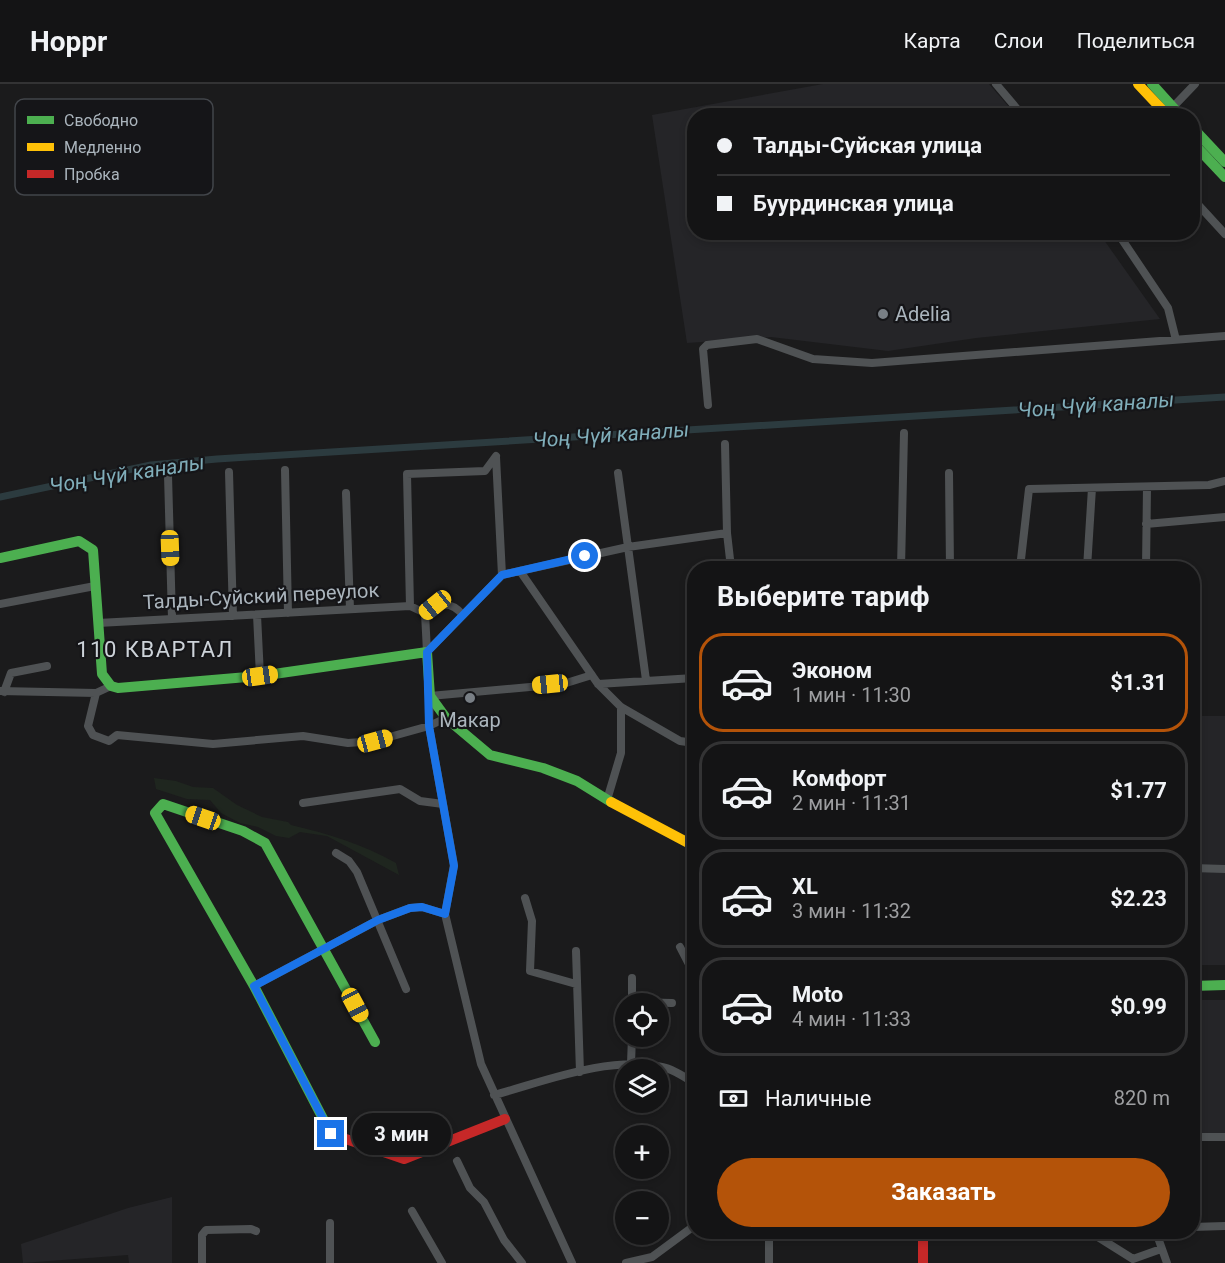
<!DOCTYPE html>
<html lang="ru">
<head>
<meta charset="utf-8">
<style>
  :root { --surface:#141415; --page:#212122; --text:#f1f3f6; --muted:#9d9ea0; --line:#333334; --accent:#b45309 }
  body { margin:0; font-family:Roboto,sans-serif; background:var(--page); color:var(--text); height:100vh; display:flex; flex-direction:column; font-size:22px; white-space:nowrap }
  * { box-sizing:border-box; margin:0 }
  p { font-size:20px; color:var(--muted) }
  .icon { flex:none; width:33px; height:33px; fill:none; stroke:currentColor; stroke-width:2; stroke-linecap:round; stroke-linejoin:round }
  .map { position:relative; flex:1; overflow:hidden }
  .drawer { position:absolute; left:687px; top:477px; width:513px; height:678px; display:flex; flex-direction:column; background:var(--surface); border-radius:24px; box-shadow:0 3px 9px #0003,0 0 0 2px var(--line) }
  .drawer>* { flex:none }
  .hud { position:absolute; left:687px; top:24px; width:513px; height:132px; border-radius:24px; box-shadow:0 3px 9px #0003,0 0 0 2px var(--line); display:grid; align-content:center; height:132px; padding:0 30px; background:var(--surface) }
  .controls { position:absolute; left:615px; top:909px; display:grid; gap:12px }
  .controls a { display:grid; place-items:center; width:54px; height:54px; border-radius:50%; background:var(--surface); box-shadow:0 3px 9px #0003,0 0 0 2px var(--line); font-size:30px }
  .end { position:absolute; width:27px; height:27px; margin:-14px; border:8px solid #1a73e8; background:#fff; box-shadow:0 0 0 3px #fff }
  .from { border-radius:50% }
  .bubble { position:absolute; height:42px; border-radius:21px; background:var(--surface); box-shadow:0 3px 9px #0003,0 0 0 2px var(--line); font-size:20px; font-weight:700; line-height:42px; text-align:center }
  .car { position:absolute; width:18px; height:36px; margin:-18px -9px; border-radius:8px; box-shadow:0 0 4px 2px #0007; background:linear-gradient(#f5c518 24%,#345 0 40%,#f5c518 0 76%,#345 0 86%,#f5c518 0) }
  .hud b { display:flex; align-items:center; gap:21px; height:57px; font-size:22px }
  .hud b+b { border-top:2px solid var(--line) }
  .hud i { width:15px; height:15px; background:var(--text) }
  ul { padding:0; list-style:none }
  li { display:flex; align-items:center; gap:18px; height:99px; margin:0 12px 9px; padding:0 18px; border:3px solid var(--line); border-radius:24px }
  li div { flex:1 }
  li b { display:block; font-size:22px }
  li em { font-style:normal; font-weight:700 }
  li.active { border-color:var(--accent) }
  li>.icon { width:54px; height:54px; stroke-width:1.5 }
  h2 { padding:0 30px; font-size:27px; line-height:72px }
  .pay { display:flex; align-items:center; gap:15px; height:66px; padding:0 30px; font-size:22px }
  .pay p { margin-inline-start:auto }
  .action { display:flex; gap:12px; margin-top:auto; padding:12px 30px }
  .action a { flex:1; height:69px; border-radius:36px; background:var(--accent); color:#fff; font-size:24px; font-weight:700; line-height:69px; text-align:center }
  header { display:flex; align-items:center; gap:36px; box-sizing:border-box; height:84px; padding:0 30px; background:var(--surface); border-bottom:2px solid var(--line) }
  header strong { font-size:28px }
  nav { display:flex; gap:33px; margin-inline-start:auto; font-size:21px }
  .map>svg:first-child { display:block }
  .built { fill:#252528 }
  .green { fill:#1f261f }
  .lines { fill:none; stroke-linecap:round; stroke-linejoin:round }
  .canal { stroke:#2c3b3f; stroke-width:7 }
  .street { stroke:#4f5254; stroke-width:8 }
  .fast { stroke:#4caf50; stroke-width:10 }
  .slow { stroke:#ffc107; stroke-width:10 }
  .jam { stroke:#c62828; stroke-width:10 }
  .route { stroke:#1a73e8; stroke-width:8 }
  .poi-dot { fill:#797f85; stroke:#151518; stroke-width:2 }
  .labels { text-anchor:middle; stroke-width:4.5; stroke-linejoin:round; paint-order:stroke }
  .poi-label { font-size:20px; fill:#abb5bd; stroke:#151518; text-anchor:start }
  .street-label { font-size:20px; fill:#abb5bd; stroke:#151518 }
  .water-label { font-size:21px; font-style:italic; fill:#80aeba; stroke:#151518 }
  .quarter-label { font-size:22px; letter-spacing:1.5px; fill:#cdd3d9; stroke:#151518 }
  .key { fill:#151518; stroke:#42454a; stroke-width:1.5 }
  .key-label { font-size:16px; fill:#abb5bd }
</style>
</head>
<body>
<header>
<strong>Hoppr</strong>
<nav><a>Карта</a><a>Слои</a><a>Поделиться</a></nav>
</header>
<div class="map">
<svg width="1225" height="1179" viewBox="0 0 1225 1179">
  <rect width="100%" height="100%" fill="#1b1b1c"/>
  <!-- built -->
  <path class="built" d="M823,0H989L1016,31L694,32V148L1099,149L1160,235L976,254L888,267L771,253L687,259L652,31Z
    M1192,632H1225V881H1193Z
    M1192,916H1225V1050L1193,1051Z
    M172,1113V1179H129L128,1171L23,1179L21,1160L128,1124Z"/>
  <!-- green -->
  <path class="green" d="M154,694L176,697L193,703L213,704L237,721L262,733L288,738L291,741C329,750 362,760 396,779L399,791L327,752L300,748L289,754L276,752L258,743L240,739L221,729L210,716L187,715L156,705Z"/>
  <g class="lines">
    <!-- canal -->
    <path class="canal" d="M0,413L151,381L217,375L1225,313"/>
    <!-- street -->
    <path class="street" d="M996,0L1023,32
      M1173,23L1195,0
      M1192,114L1225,150
      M1117,148L1168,224L1176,256
      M708,321L703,265L707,261L757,255L813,275L872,279L1225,252
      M725,360L727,449L731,484
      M496,373L502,491
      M285,386L288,529
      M229,388L233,532
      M618,389L646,596
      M949,389L950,484
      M168,391L172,535
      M346,409L350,525
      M1146,440L1225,433
      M901,484L904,349
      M1020,484L1029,405L1209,401L1225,397
      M1087,484L1092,404
      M1146,484L1147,403
      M520,487L598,600L621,623L680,657L694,659
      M0,520L95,502
      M410,522L407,390L485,387L496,372
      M425,529C439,518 451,517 463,531
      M425,529L427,568
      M257,531L260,592
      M98,539L410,522L425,529
      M427,568L502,491L628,463L727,449
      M598,600L694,594
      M0,607L96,609L111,602
      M4,608L11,589L47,582
      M96,609L88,642L93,651L109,657L117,651L213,660L303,652L348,659L375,657L429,642L446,634
      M607,716L621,669V623
      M303,719L400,705L420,717L443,720
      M336,769L349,777L357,788L406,905
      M1192,784L1225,785
      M525,814L532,837L530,887L576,900
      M680,863L694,890
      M576,867L580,988
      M254,902L378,836L410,824L422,823L445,830
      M632,918L672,919
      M632,920V894
      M631,980L632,952
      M494,1011C546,997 607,972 662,983C673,985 685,993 694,999
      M1192,1053H1225
      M457,1077L470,1104L484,1118L504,1156L522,1179
      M412,1127L442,1179
      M1192,1143L1225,1142
      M1090,1148L1133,1175L1161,1165
      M1156,1148L1167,1179
      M202,1179V1151L206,1146L251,1145L256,1147
      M330,1179V1139
      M572,1179L481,980L445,830L454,781L429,642L430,612L563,600L592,591
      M626,1179L652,1173L694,1142
      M769,1179V1148"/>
    <!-- fast -->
    <path class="fast" d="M1152,0L1181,32
      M1192,43L1225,78
      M1192,58L1225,93
      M0,474L79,457L93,466L102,590L111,602L118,604L260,592L427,568L430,612L446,634L490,671L543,684L577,697L611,718
      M1192,902L1225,901
      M337,1052L331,1050L254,902L155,729L163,720L243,747L265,759L375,958"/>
    <!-- slow -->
    <path class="slow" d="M1138,0L1168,32
      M611,718L694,762"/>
    <!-- jam -->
    <path class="jam" d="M337,1052L404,1075L505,1035
      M923,1148V1179"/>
  </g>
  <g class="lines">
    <!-- route -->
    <path class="route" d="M331,1050L254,902L378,836L410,824L422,823L445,830L454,782L429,642L427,568L502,491L585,472"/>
  </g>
  <!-- markers -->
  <g class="poi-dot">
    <circle cx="883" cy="230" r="6"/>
    <circle cx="470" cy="614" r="6"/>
  </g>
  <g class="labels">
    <!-- poi labels -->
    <g class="poi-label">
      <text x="895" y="237">Adelia</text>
      <text x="470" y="643" text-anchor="middle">Макар</text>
    </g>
    <!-- street labels -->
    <g class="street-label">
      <text transform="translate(261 512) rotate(-3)" y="7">Талды-Суйский переулок</text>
    </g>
    <!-- water labels -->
    <g class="water-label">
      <text transform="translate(1096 321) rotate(-4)" y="7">Чоң Чүй каналы</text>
      <text transform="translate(611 351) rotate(-4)" y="7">Чоң Чүй каналы</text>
      <text transform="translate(127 390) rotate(-9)" y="7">Чоң Чүй каналы</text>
    </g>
    <!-- quarter labels -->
    <g class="quarter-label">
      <text x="155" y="573">110 КВАРТАЛ</text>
    </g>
  </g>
  <!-- legend -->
  <rect x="15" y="15" width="198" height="96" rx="9" class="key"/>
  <rect x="27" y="32" width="27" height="8" fill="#4caf50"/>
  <rect x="27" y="59" width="27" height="8" fill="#ffc107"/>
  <rect x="27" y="86" width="27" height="8" fill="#c62828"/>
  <g class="key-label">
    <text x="64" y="42">Свободно</text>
    <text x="64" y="69">Медленно</text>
    <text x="64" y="96">Пробка</text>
  </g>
</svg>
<div class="controls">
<a><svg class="icon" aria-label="locate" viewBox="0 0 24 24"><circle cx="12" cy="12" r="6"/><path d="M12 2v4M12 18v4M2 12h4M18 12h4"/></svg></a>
<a><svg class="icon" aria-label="layers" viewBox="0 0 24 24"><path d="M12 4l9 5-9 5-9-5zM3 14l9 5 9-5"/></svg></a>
<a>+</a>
<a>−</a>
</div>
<i class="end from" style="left:585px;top:472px"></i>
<i class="end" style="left:331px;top:1050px"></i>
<div class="bubble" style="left:352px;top:1029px;width:99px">3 мин</div>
<i class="car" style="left:170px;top:464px;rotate:178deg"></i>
<i class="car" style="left:435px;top:521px;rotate:231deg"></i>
<i class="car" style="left:260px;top:592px;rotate:82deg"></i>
<i class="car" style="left:550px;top:600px;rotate:264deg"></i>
<i class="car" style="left:375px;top:657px;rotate:75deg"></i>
<i class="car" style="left:203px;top:734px;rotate:289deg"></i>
<i class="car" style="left:355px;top:921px;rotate:152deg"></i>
<div class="hud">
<b><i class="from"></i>Талды-Суйская улица</b>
<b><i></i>Буурдинская улица</b>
</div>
<section class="drawer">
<h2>Выберите тариф</h2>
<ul>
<li class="active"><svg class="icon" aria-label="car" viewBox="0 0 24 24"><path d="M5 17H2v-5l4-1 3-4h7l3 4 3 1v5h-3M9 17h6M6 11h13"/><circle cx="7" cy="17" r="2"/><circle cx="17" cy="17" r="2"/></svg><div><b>Эконом</b><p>1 мин · 11:30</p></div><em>$1.31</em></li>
<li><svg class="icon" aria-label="car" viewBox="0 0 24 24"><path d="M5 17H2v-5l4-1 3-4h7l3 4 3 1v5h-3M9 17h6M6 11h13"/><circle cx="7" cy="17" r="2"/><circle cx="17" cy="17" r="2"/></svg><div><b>Комфорт</b><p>2 мин · 11:31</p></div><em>$1.77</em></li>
<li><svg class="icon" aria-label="car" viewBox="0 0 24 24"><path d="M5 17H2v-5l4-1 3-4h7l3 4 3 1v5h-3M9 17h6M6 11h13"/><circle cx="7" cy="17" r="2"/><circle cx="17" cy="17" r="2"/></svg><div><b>XL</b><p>3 мин · 11:32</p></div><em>$2.23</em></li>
<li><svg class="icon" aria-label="car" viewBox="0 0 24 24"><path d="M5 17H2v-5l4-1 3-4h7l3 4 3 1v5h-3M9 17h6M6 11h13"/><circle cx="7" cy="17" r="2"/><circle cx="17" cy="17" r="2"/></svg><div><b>Moto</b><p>4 мин · 11:33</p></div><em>$0.99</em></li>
</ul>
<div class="pay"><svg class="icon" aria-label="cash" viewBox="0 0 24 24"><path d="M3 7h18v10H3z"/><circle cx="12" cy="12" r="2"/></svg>Наличные<p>820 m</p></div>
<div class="action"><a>Заказать</a></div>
</section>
</div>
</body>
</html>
